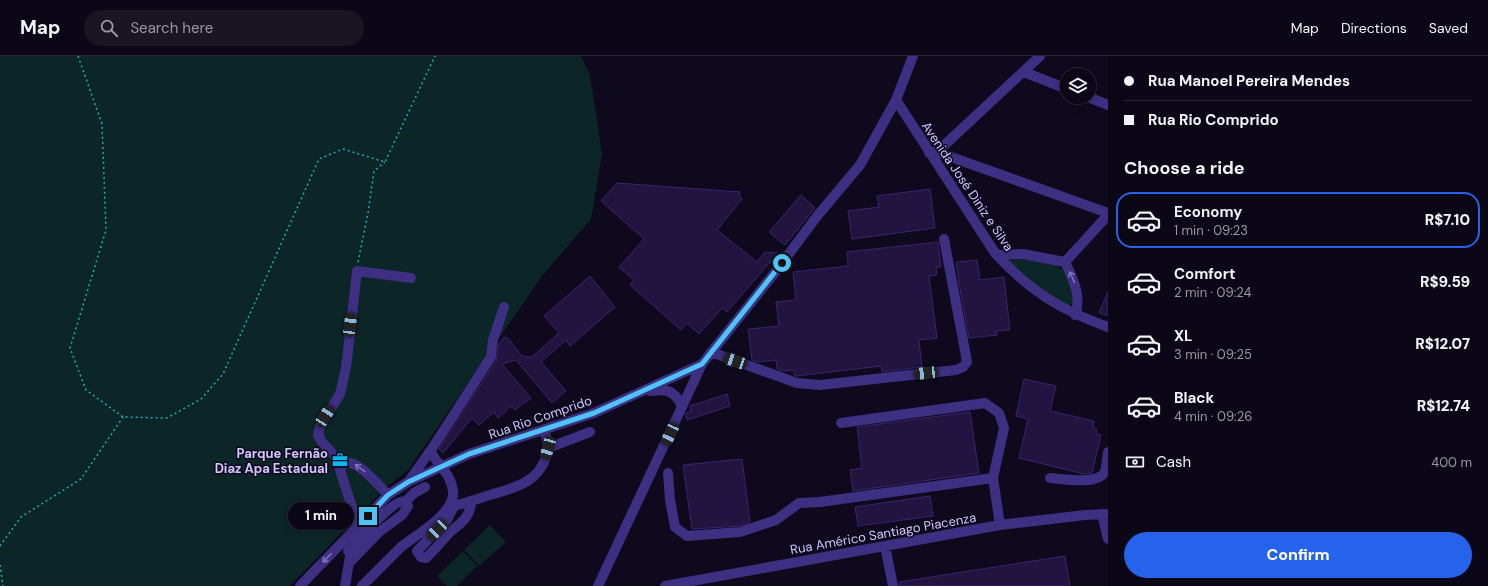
<!DOCTYPE html>
<html lang="en">
<head>
<meta charset="utf-8">
<style>
  :root { --surface:#0b0716; --page:#191523; --text:#f1f3f6; --muted:#9a99a1; --line:#2b2835; --accent:#2563eb }
  body { margin:0; font-family:"DM Sans",sans-serif; background:var(--page); color:var(--text); height:100vh; display:flex; flex-direction:column; font-size:15px; white-space:nowrap }
  * { box-sizing:border-box; margin:0 }
  p { font-size:13px; color:var(--muted) }
  .icon { flex:none; width:22px; height:22px; fill:none; stroke:currentColor; stroke-width:2; stroke-linecap:round; stroke-linejoin:round }
  .map { position:relative; flex:1; overflow:hidden }
  .panel { display:flex; flex-direction:column; background:var(--surface); width:380px }
  .panel>* { flex:none }
  .hud { display:grid; align-content:center; height:88px; padding:0 16px; background:var(--surface) }
  .fabs { position:absolute; left:1060px; top:12px; display:grid; gap:8px }
  .fabs a { display:grid; place-items:center; width:36px; height:36px; border-radius:50%; background:var(--surface); box-shadow:0 2px 10px #0003,0 0 0 1px var(--line); font-size:20px }
  .end { position:absolute; width:18px; height:18px; margin:-9px; border:5px solid #4fc3f7; background:#111; box-shadow:0 0 0 2px #111 }
  .from { border-radius:50% }
  .bubble { position:absolute; height:28px; border-radius:14px; background:var(--surface); box-shadow:0 2px 10px #0003,0 0 0 1px var(--line); font-size:13px; font-weight:800; line-height:28px; text-align:center }
  .car { position:absolute; width:12px; height:24px; margin:-12px -6px; border-radius:5px; box-shadow:0 0 3px 1px #0007; background:linear-gradient(#222 24%,#8ab4d8 0 40%,#222 0 76%,#8ab4d8 0 86%,#222 0) }
  .hud b { display:flex; align-items:center; gap:14px; height:38px; font-size:15px }
  .hud b+b { border-top:1px solid var(--line) }
  .hud i { width:10px; height:10px; background:var(--text) }
  ul { padding:0; list-style:none }
  li { display:flex; align-items:center; gap:12px; height:56px; margin:0 8px 6px; padding:0 8px; border:2px solid transparent; border-radius:16px }
  li div { flex:1 }
  li b { display:block; font-size:15px }
  li em { font-style:normal; font-weight:800 }
  li.selected { border-color:var(--accent) }
  li>.icon { width:36px; height:36px; stroke-width:1.5 }
  h2 { padding:0 16px; font-size:18px; line-height:48px }
  .pay { display:flex; align-items:center; gap:10px; height:44px; padding:0 16px; font-size:15px }
  .pay p { margin-inline-start:auto }
  .cta { display:flex; gap:8px; margin-top:auto; padding:8px 16px }
  .cta a { flex:1; height:46px; border-radius:24px; background:var(--accent); color:#fff; font-size:16px; font-weight:800; line-height:46px; text-align:center }
  header { display:flex; align-items:center; gap:24px; box-sizing:border-box; height:56px; padding:0 20px; background:var(--surface); border-bottom:1px solid var(--line) }
  header strong { font-size:19px }
  nav { display:flex; gap:22px; margin-inline-start:auto; font-size:14px }
  .search { width:280px; height:36px; background:var(--page); display:flex; align-items:center; gap:10px; box-sizing:border-box; padding:0 14px; border-radius:22px; color:var(--muted); font-size:15px }
  main { display:flex; flex:1; min-height:0 }
  .map>svg:first-child { display:block }
  .green { fill:#0c2527 }
  .building { fill:#22143f; stroke:#3b236e }
  .lines { fill:none; stroke-linecap:round; stroke-linejoin:round }
  .path { stroke:#21adb7; stroke-width:1.5; stroke-dasharray:2 3; stroke-linecap:butt }
  .minor { stroke:#3d2f81; stroke-width:10 }
  .oneway { stroke:#8072ba }
  .route { stroke:#4fc3f7; stroke-width:5 }
  .labels { text-anchor:middle; stroke-width:3; stroke-linejoin:round; paint-order:stroke }
  .street-label { font-size:13px; fill:#d3c5ff; stroke:#0f091d }
  .poi-label { font-size:13px; font-weight:bold; fill:#d3c5ff; stroke:#0f091d; text-anchor:end }
</style>
</head>
<body>
<header>
<strong>Map</strong>
<div class="search"><svg class="icon" aria-label="search" viewBox="0 0 24 24"><circle cx="10" cy="10" r="6"/><path d="M15 15l6 6"/></svg>Search here</div>
<nav><a>Map</a><a>Directions</a><a>Saved</a></nav>
</header>
<main>
<div class="map">
<svg width="1108" height="530" viewBox="0 0 1108 530">
  <rect width="100%" height="100%" fill="#0f091d"/>
  <!-- green -->
  <path class="green" d="M0,0H581L590,19L602,98L591,163L542,220L408,414L384,433L290,530H0Z
    M1033,203C1066,210 1069,214 1074,247L1067,250L1035,231L1008,204Z
    M490,469L506,486L479,510L464,494Z
    M463,495L477,510L457,530H447L437,520Z"/>
  <!-- building -->
  <path class="building" d="M617,127L740,136V141L742,143L717,174L757,206L765,196L778,197L727,256L722,252L699,278L687,267L681,274L630,229L634,224L619,211L644,183L601,145Z
    M930,133L935,172L852,183L848,155L879,151L877,140Z
    M801,139L815,152L785,189L769,176Z
    M938,186L941,211H936L937,219L929,220L937,282L919,284L922,311L882,316L881,310L797,320L794,319V314L784,315L777,313L776,304L758,306L752,304L748,273L779,270L776,246L796,244L793,216L848,210L847,196Z
    M977,204L980,224L1004,221L1010,274L996,275L997,279L969,282L959,227L956,206Z
    M590,220L615,251L570,290L566,284L541,306L566,335L552,347L516,304L502,308L531,342L515,354L511,350L498,362L494,356L479,369L472,362L443,397L439,393L496,305L499,288L504,281L508,282L522,300L532,301L559,277L544,260Z
    M1108,236V260L1099,257Z
    M1024,323L1056,330L1050,355L1094,365L1093,372L1097,373L1096,378L1101,379L1092,417L1084,418L1019,402L1028,363L1016,360Z
    M727,338L730,350L687,364L685,359L686,357L691,356L690,350Z
    M970,356L979,417L853,435L850,414L862,412L857,371Z
    M742,403L750,466L739,470L692,473L683,409Z
    M930,440L933,460L858,470L855,451Z
    M1065,500L1070,530H899V526Z"/>
  <g class="lines">
    <!-- path -->
    <path class="path" d="M78,0L102,68L106,174L70,292L86,334L123,361L167,362L201,343L223,318L319,103L343,93L385,106L435,0
      M358,206L368,157L374,115L385,106
      M0,490L21,461L81,423L123,361
      M0,509L3,530"/>
    <!-- minor -->
    <path class="minor" d="M1024,16L1067,33
      M1088,41L1108,49
      M896,44L995,197C1030,235 1060,254 1108,271
      M937,96L1040,0
      M929,97L937,96L1108,157
      M995,197L1000,199L1023,198L1065,206C1073,223 1082,240 1075,259
      M1065,206L1108,159
      M711,296L797,327L820,329L956,314L963,311L967,306L966,300L944,183
      M650,335C667,333 674,334 682,350
      M841,367L985,347L999,357L1004,372L993,422L1000,469
      M548,392L590,376
      M342,408L322,386L318,379L320,370L340,338L346,312L357,215L411,222
      M668,417L670,444L675,471L687,480L740,476L776,464L799,447L820,446L993,422
      M1050,422C1063,423 1096,429 1104,417C1107,412 1107,402 1108,396
      M409,425L435,388L491,301L493,284L504,251
      M454,450L447,464L417,495L421,501L426,502L428,500C436,492 443,484 450,476C461,467 471,461 471,445
      M449,451C463,448 477,443 490,439C513,432 538,427 546,401C549,391 548,385 544,374
      M1102,458L1108,483
      M358,470L340,414C348,391 379,430 388,439
      M885,490L893,530
      M348,495C358,485 393,442 406,445
      M350,506L379,476L402,459L408,450L406,445L414,437L425,431
      M300,530L388,439L408,426L469,398L594,357L702,308
      M345,530L350,500
      M362,530C375,517 388,504 401,491C416,479 456,457 453,435C451,417 438,410 431,396
      M598,530L702,308L773,219L818,159L860,109L896,44L913,0
      M665,530L1000,469L1085,459L1108,458"/>
  </g>
  <!-- one-way arrows -->
  <defs><path id="oneway-shaft" d="M-6 0H5M1.5-3L5.5 0L1.5 3" fill="none" stroke-width="1.6" stroke-linecap="round" stroke-linejoin="round"/></defs>
  <g class="oneway">
    <use href="#oneway-shaft" transform="translate(1072 221) rotate(-114)"/>
    <use href="#oneway-shaft" transform="translate(360 412) rotate(-144)"/>
    <use href="#oneway-shaft" transform="translate(327 502) rotate(134)"/>
  </g>
  <g class="lines">
    <!-- route -->
    <path class="route" d="M368,460L388,439L408,426L469,398L594,357L702,308L782,207"/>
  </g>
  <!-- icons -->
  <defs>
    <symbol id="office-bare" viewBox="-9 -9 18 18"><path d="M-6-3h4V-5.5h4V-3h4V5H-6ZM-1-4.5V-3h2v-1.5ZM-6 0V1H6V0Z" fill="#00b9f0" stroke="#0f091d" stroke-width="2.5" paint-order="stroke"/></symbol>
  </defs>
  <g fill-rule="evenodd">
    <use href="#office-bare" x="329" y="393" width="22" height="22"/>
  </g>
  <g class="labels">
    <!-- street labels -->
    <g class="street-label">
      <text transform="translate(968 130) rotate(56)" y="5">Avenida José Diniz e Silva</text>
      <text transform="translate(540 361) rotate(-19)" y="5">Rua Rio Comprido</text>
      <text transform="translate(883 477) rotate(-10)" y="5">Rua Américo Santiago Piacenza</text>
    </g>
    <!-- poi labels -->
    <g class="poi-label">
      <text x="328" y="402">Parque Fernão<tspan x="328" dy="15">Diaz Apa Estadual</tspan></text>
    </g>
  </g>
</svg>
<div class="fabs">
<a><svg class="icon" aria-label="layers" viewBox="0 0 24 24"><path d="M12 4l9 5-9 5-9-5zM3 14l9 5 9-5"/></svg></a>
</div>
<i class="end from" style="left:782px;top:207px"></i>
<i class="end" style="left:368px;top:460px"></i>
<div class="bubble" style="left:288px;top:446px;width:66px">1 min</div>
<i class="car" style="left:350px;top:269px;rotate:7deg"></i>
<i class="car" style="left:735px;top:305px;rotate:289deg"></i>
<i class="car" style="left:926px;top:317px;rotate:264deg"></i>
<i class="car" style="left:325px;top:360px;rotate:33deg"></i>
<i class="car" style="left:670px;top:378px;rotate:205deg"></i>
<i class="car" style="left:548px;top:392px;rotate:196deg"></i>
<i class="car" style="left:437px;top:474px;rotate:224deg"></i>
</div>
<section class="panel">
<div class="hud">
<b><i class="from"></i>Rua Manoel Pereira Mendes</b>
<b><i></i>Rua Rio Comprido</b>
</div>
<h2>Choose a ride</h2>
<ul>
<li class="selected"><svg class="icon" aria-label="car" viewBox="0 0 24 24"><path d="M5 17H2v-5l4-1 3-4h7l3 4 3 1v5h-3M9 17h6M6 11h13"/><circle cx="7" cy="17" r="2"/><circle cx="17" cy="17" r="2"/></svg><div><b>Economy</b><p>1 min · 09:23</p></div><em>R$7.10</em></li>
<li><svg class="icon" aria-label="car" viewBox="0 0 24 24"><path d="M5 17H2v-5l4-1 3-4h7l3 4 3 1v5h-3M9 17h6M6 11h13"/><circle cx="7" cy="17" r="2"/><circle cx="17" cy="17" r="2"/></svg><div><b>Comfort</b><p>2 min · 09:24</p></div><em>R$9.59</em></li>
<li><svg class="icon" aria-label="car" viewBox="0 0 24 24"><path d="M5 17H2v-5l4-1 3-4h7l3 4 3 1v5h-3M9 17h6M6 11h13"/><circle cx="7" cy="17" r="2"/><circle cx="17" cy="17" r="2"/></svg><div><b>XL</b><p>3 min · 09:25</p></div><em>R$12.07</em></li>
<li><svg class="icon" aria-label="car" viewBox="0 0 24 24"><path d="M5 17H2v-5l4-1 3-4h7l3 4 3 1v5h-3M9 17h6M6 11h13"/><circle cx="7" cy="17" r="2"/><circle cx="17" cy="17" r="2"/></svg><div><b>Black</b><p>4 min · 09:26</p></div><em>R$12.74</em></li>
</ul>
<div class="pay"><svg class="icon" aria-label="cash" viewBox="0 0 24 24"><path d="M3 7h18v10H3z"/><circle cx="12" cy="12" r="2"/></svg>Cash<p>400 m</p></div>
<div class="cta"><a>Confirm</a></div>
</section>
</main>
</body>
</html>
